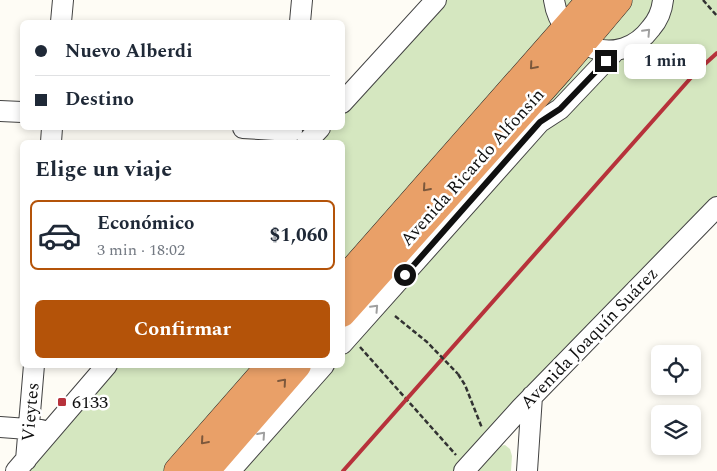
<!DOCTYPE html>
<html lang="es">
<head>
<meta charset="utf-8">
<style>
  :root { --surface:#fff; --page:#f6f6f7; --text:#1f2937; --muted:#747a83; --line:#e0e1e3; --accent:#b45309 }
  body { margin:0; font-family:Spectral,serif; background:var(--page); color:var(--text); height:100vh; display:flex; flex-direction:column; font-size:19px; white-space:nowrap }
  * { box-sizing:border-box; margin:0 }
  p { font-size:16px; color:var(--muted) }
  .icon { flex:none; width:28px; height:28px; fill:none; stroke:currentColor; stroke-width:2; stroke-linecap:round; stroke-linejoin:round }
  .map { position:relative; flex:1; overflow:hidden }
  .details { position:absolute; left:20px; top:140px; width:325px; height:228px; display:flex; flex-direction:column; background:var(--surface); border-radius:8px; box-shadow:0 2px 8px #0003 }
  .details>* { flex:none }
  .banner { position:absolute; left:20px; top:20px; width:325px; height:110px; border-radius:8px; box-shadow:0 2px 8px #0003; display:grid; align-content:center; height:110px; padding:0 15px; background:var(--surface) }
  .controls { position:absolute; left:651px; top:345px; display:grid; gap:10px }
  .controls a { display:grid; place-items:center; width:50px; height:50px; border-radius:8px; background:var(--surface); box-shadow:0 2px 8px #0003; font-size:25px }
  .end { position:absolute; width:22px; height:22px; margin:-11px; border:6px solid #101010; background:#fff; box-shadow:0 0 0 2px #fff }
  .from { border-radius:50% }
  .bubble { position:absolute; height:35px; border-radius:8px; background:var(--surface); box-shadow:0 2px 8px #0003; font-size:16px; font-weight:700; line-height:35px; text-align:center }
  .banner b { display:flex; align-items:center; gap:18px; height:48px; font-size:19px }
  .banner b+b { border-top:1px solid var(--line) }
  .banner i { width:12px; height:12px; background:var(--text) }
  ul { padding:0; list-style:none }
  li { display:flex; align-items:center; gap:15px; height:70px; margin:0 10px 8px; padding:0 5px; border:2px solid transparent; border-radius:8px }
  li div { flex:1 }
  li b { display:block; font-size:19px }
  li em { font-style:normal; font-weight:700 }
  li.selected { border-color:var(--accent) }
  li>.icon { width:45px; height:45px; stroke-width:1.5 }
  h2 { padding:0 15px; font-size:22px; line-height:60px }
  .button { display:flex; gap:10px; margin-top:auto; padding:10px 15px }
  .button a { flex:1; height:58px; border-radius:8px; background:var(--accent); color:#fff; font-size:20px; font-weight:700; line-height:58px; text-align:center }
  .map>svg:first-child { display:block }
  .green { fill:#d5e7c0 }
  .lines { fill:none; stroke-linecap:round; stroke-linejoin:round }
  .minor-casing { stroke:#434343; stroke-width:22 }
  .highway-casing { stroke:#212121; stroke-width:29 }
  .path { stroke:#323232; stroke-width:2.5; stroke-dasharray:5 2.5; stroke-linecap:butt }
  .minor { stroke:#fff; stroke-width:20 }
  .highway { stroke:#e9a068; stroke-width:28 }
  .rail { stroke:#b7323b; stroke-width:4 }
  .path-bridge { stroke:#323232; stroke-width:2.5; stroke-dasharray:5 2.5; stroke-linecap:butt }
  .oneway { stroke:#9f9f9f }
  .oneway2 { stroke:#7c583c }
  .route { stroke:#101010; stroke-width:6 }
  .poi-dot { fill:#b7323b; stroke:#fff; stroke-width:2 }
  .labels { text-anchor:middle; stroke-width:5; stroke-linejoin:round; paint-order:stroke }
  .street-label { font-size:18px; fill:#101010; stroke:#fff }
  .poi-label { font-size:18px; fill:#101010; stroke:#fff; text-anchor:start }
</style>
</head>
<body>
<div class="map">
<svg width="717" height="471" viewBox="0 0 717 471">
  <rect width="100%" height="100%" fill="#fefcf5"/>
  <!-- green -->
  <path class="green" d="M436,0H717V207L464,471H16L107,365H342V142H307L320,128H342L343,103Z
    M505,445L510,449L512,456L511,471H478L500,446Z"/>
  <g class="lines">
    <defs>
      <path id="minor" d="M554,0C561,49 620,70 651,28C658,20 662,10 663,0
        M61,22L63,0
        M300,22L302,0
        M342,103L436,0
        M0,111L22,112
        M243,128L292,131
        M51,142L52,128
        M307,142L320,128
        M342,344L540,122L560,109L616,50
        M0,427L41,430
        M26,460L34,365
        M16,471L107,365
        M230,471L324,365
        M464,471L521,408L717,207
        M527,471L532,396"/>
      <path id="highway" d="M342,283L591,0
        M342,313L559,70L618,0
        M178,471L271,365
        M205,471L297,365"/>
    </defs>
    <!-- minor casing -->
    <use href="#minor" class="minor-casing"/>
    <!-- highway casing -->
    <use href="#highway" class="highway-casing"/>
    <!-- path -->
    <path class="path" d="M703,0L717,16
      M360,347L456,455
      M458,374L465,385L482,428"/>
    <!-- minor -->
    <use href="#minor" class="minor"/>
    <!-- highway -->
    <use href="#highway" class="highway"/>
    <!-- rail -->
    <path class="rail" d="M343,471L696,72L717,53"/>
    <!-- path-bridge -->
    <path class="path-bridge" d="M395,316L427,342L458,374"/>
  </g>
  <!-- one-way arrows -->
  <defs><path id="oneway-chevron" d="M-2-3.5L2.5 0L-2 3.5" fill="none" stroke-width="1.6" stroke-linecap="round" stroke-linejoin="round" transform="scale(1.25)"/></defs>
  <g class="oneway">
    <use href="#oneway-chevron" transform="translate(647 32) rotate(-47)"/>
    <use href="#oneway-chevron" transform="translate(375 308) rotate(-47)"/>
    <use href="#oneway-chevron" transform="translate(262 435) rotate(-48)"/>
  </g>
  <g class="oneway2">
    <use href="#oneway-chevron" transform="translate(533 66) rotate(131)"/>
    <use href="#oneway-chevron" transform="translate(426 188) rotate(131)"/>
    <use href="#oneway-chevron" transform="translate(283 382) rotate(-49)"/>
    <use href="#oneway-chevron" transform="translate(204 441) rotate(131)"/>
  </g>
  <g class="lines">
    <!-- route -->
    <path class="route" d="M405,275L540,122L560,109L606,61"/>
  </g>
  <!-- markers -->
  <rect class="poi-dot" x="57" y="397" width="10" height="10" rx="2.5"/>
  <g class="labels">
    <!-- street labels -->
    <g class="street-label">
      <text transform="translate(472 167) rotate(-48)" y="6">Avenida Ricardo Alfonsín</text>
      <text transform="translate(589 338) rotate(-46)" y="6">Avenida Joaquín Suárez</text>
      <text transform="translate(30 412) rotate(-85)" y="6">Vieytes</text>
    </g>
    <!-- poi labels -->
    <g class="poi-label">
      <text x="72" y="408">6133</text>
    </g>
  </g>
</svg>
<div class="controls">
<a><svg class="icon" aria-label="locate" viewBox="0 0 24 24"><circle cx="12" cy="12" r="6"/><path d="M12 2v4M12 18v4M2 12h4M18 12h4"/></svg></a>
<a><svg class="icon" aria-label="layers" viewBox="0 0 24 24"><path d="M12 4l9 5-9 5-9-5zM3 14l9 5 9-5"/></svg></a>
</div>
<i class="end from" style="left:405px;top:275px"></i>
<i class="end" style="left:606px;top:61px"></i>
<div class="bubble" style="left:624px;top:44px;width:82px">1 min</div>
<div class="banner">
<b><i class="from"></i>Nuevo Alberdi</b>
<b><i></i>Destino</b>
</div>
<section class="details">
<h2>Elige un viaje</h2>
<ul>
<li class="selected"><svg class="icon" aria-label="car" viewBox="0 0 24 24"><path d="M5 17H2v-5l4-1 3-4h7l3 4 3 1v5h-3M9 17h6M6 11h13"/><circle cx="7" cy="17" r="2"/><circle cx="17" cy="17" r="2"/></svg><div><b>Económico</b><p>3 min · 18:02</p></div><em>$1,060</em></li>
</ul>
<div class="button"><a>Confirmar</a></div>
</section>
</div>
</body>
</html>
